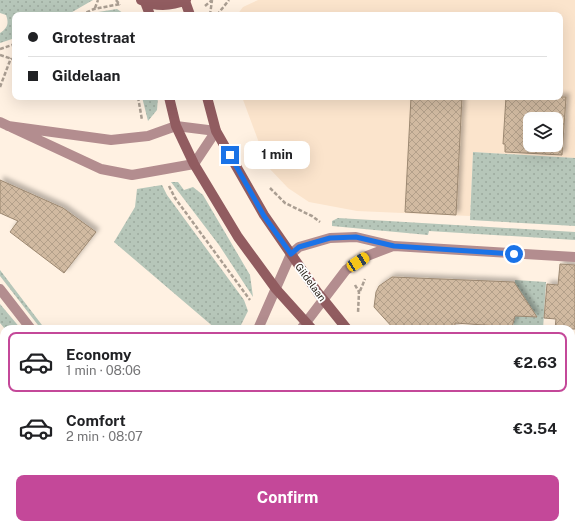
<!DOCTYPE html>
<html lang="en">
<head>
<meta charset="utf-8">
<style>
  :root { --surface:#fff; --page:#f2f2f2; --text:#202124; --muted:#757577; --line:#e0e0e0; --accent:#c44899 }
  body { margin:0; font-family:"Public Sans",sans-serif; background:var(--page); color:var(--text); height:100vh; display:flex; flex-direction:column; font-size:15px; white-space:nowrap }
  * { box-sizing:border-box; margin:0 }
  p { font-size:13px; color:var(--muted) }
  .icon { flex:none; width:22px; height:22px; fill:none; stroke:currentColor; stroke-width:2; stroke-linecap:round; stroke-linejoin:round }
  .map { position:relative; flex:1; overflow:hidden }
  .details { position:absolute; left:0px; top:325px; width:575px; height:204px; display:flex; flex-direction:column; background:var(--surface); border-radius:12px 12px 0 0; box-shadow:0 4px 16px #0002 }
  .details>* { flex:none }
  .banner { position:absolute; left:12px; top:12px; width:551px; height:88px; border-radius:8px; box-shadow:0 4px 16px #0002; display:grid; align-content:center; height:88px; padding:0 16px; background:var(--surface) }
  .buttons { position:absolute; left:523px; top:112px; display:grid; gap:8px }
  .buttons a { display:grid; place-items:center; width:40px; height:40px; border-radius:8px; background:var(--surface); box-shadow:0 4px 16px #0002; font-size:20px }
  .end { position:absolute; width:18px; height:18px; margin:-9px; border:5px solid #1a73e8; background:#fff; box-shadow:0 0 0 2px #fff }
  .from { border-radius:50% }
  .bubble { position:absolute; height:28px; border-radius:8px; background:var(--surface); box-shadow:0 4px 16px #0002; font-size:13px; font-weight:700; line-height:28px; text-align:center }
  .car { position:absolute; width:12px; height:24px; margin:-12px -6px; border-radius:5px; box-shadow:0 0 3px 1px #0007; background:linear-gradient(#f5c518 24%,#345 0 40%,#f5c518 0 76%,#345 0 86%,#f5c518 0) }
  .banner b { display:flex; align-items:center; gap:14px; height:38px; font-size:15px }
  .banner b+b { border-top:1px solid var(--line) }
  .banner i { width:10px; height:10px; background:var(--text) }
  ul { padding:7px 0 0; list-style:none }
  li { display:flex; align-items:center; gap:12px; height:60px; margin:0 8px 6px; padding:0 8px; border:2px solid transparent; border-radius:8px }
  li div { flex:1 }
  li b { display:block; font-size:15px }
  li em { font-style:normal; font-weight:700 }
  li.selected { border-color:var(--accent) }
  li>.icon { width:36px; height:36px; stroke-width:1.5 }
  .button { display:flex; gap:8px; margin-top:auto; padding:8px 16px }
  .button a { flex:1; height:46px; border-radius:8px; background:var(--accent); color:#fff; font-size:16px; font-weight:700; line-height:46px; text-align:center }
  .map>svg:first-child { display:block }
  .built { fill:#fbe4cc; fill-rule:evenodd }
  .grass { fill:url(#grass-dots) }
  .building { fill:url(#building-cross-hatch); stroke:#9c8871; fill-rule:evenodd; filter:url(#shadow) }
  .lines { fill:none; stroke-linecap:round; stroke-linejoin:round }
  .path { stroke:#aa9e92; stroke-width:2.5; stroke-dasharray:4 2; stroke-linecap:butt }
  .lane { stroke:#b38d8f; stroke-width:10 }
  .street { stroke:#b38d8f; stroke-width:10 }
  .secondary { stroke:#915c60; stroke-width:10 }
  .route { stroke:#1a73e8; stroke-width:5 }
  .labels { text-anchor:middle; stroke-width:3.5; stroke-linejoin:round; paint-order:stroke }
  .street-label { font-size:10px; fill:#282017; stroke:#fff }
</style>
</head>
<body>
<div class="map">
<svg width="575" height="529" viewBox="0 0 575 529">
  <defs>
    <pattern id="grass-dots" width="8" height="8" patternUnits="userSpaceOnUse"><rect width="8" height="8" fill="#b6c6b9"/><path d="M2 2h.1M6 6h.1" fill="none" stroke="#9caa9e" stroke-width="1.8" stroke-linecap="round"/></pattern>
    <pattern id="building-cross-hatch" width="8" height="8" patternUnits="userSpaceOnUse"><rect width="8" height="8" fill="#d1baa1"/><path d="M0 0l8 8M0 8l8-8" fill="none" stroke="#b3a08a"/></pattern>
    <filter id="shadow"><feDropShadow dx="3.5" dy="-3.5" stdDeviation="2" flood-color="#0004"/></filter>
  </defs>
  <rect width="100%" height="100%" fill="#fff1e2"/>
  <!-- built -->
  <path class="built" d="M258,0H575V158L473,152L470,216L357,211L309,202L288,188L268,167L242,97H560V15H237L243,7ZM530,119H556V145H530Z"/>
  <!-- grass -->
  <path class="grass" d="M0,0H93L67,15H15V38L0,43V33C8,28 9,23 6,15L0,13Z
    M117,9L126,15H91L98,12Z
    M142,97H158L157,110L148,121Z
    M473,152L575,158V226L470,220Z
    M171,182H178L184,190L193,187L203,195L250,275L253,297L219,245Z
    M162,185L167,195L244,300L248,311L239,329H216L114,242L135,207L137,189Z
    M338,218L575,232V240L429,231L428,235L332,226V221Z
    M0,270L45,329H41L0,276Z
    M515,280L546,282L543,329H513Z
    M0,304L21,329H5L0,323Z
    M575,418V462L571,466V421Z"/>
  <!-- building -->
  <path class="building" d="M411,97H462L456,215L405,212Z
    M506,97H566L562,155L505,152V144H503ZM530,119H556V145H530Z
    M0,180L63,208L96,232L64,273L10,232L18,221L0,213Z
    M560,264L575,265V329H555L556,319L544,318L547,284L558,285Z
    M392,277L514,282L537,317L515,316L512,327L455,323V329H394L374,307L376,292L379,286Z"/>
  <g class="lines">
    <!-- path -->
    <path class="path" d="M116,0L120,5
      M205,6L212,0
      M95,8L98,0
      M81,15L94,9L120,4
      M210,15L212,0
      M217,15L229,0
      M0,49L15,44
      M0,55L15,60
      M0,87L11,58
      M130,97L138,99
      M138,97L142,120
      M169,186L175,198L250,300
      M270,188L285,203L312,216L320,222
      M355,285L359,292L358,313
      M360,291L365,279"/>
    <!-- lane -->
    <path class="lane" d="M0,289L31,329
      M0,384L4,383
      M166,525L171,529"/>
    <!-- street -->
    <path class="street" d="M0,122L101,169L132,175L194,164L216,131L176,126L148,136L111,140L8,126
      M258,329L291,254L299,247L330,238L356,237L394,246L575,257
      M301,329L346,270L367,256L393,246
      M102,529L106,525"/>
    <!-- secondary -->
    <path class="secondary" d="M141,0C156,7 172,6 186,0
      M185,1L190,15
      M145,2L150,15
      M169,97L176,126L194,164L238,237L276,289L312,329
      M207,97L216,131L264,215L318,293L347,329
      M490,525L493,529"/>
  </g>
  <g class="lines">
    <!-- route -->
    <path class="route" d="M230,155L264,216L291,254L299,247L330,238L356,237L394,246L514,254"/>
  </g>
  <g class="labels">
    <!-- street labels -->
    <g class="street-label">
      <text transform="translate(311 282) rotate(54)" y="4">Gildelaan</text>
    </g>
  </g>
</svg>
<div class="buttons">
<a><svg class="icon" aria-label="layers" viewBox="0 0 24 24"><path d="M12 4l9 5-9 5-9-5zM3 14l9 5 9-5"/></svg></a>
</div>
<i class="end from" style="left:514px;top:254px"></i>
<i class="end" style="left:230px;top:155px"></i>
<div class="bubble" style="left:244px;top:141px;width:66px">1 min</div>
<i class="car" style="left:358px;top:262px;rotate:57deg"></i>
<div class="banner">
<b><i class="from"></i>Grotestraat</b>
<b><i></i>Gildelaan</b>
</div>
<section class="details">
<ul>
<li class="selected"><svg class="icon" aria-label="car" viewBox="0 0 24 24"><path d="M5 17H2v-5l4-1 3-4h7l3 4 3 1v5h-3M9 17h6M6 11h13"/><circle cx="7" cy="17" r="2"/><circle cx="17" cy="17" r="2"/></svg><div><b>Economy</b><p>1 min · 08:06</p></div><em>€2.63</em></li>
<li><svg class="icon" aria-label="car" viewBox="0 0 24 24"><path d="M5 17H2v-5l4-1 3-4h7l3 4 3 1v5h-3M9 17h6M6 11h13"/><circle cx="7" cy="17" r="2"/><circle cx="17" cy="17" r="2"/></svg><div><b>Comfort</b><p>2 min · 08:07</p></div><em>€3.54</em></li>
</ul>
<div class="button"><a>Confirm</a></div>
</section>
</div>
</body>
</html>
